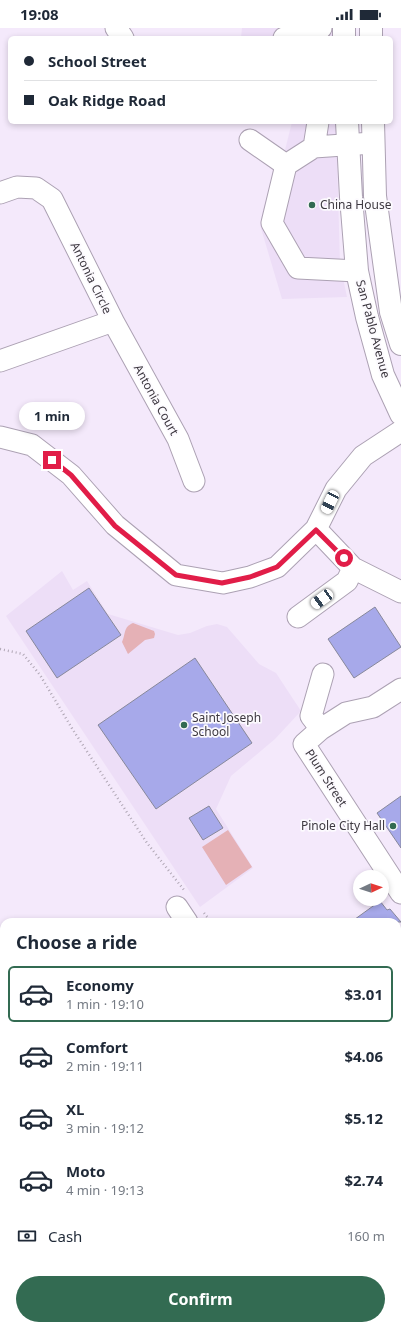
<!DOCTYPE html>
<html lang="en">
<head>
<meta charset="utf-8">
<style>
  :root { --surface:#fff; --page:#f6f6f7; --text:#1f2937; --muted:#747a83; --line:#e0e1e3; --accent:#336b52 }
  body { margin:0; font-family:"Noto Sans",sans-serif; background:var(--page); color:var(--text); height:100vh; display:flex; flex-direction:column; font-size:15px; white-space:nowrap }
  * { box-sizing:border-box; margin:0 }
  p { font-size:13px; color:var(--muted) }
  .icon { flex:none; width:22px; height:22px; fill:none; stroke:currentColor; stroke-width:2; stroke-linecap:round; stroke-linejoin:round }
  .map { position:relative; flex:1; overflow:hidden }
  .sheet { position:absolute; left:0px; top:890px; width:401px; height:412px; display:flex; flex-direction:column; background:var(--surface); border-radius:12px 12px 0 0; box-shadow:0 2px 6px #0003 }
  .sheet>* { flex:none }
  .guide { position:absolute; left:8px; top:8px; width:385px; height:88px; border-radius:6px; box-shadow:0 2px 6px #0003; display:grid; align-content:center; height:88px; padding:0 16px; background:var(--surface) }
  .needle { width:26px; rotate:86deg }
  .fabs { position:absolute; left:353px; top:842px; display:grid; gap:8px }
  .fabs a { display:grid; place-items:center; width:36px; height:36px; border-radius:50%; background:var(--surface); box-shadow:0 2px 6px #0003; font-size:20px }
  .end { position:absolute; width:18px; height:18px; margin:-9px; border:5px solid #e11d48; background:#fff; box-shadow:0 0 0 2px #fff }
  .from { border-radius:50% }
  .bubble { position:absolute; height:28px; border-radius:14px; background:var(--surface); box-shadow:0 2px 6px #0003; font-size:13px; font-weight:700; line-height:28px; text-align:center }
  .car { position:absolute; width:12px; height:24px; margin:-12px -6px; border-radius:5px; box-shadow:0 0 3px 1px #0007; background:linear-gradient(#fff 24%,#345 0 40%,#fff 0 76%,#345 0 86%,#fff 0) }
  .guide b { display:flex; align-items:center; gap:14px; height:38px; font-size:15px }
  .guide b+b { border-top:1px solid var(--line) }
  .guide i { width:10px; height:10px; background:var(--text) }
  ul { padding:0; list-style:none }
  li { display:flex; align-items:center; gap:12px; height:56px; margin:0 8px 6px; padding:0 8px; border:2px solid transparent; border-radius:6px }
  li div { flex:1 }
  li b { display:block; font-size:15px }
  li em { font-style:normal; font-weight:700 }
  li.active { border-color:var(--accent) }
  li>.icon { width:36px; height:36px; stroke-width:1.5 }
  h2 { padding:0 16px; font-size:18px; line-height:48px }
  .pay { display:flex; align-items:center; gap:10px; height:44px; padding:0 16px; font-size:15px }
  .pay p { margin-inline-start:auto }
  .primary-button { display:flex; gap:8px; margin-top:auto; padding:8px 16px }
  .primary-button a { flex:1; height:46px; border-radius:24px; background:var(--accent); color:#fff; font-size:16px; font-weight:700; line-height:46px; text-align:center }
  .status { display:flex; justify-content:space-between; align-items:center; height:28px; padding:0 20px; background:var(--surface); direction:ltr }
  .status svg { height:11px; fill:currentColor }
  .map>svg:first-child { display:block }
  .built { fill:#eddef7 }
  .green { fill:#e5b1b6 }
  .building { fill:#a7a9ea; stroke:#87889a }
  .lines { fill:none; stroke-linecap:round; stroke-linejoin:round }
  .minor-casing { stroke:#aca1b3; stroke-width:23 }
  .major-casing { stroke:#aca1b3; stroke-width:24 }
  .path { stroke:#b0a7b5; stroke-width:2.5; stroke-dasharray:1 3; stroke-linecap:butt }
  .minor { stroke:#fff; stroke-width:21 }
  .major { stroke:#fff; stroke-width:22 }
  .route { stroke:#e11d48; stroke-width:5 }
  .poi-dot { fill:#336b52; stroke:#fcfafe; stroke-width:1.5 }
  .labels { text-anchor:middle; stroke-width:3.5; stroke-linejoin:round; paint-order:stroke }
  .poi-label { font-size:12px; fill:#3d3840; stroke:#fcfafe; text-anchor:start }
  .street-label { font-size:12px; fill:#3d3840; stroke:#fcfafe }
</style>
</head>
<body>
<div class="status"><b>19:08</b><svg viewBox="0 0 49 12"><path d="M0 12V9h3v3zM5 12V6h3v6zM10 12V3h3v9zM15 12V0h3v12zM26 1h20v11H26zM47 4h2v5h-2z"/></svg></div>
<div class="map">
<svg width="401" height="1302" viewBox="0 0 401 1302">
  <rect width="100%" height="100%" fill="#f4e9fb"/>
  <!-- built -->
  <path class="built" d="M242,0H333L334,10H241Z
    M292,94H336L340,236L347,269L282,271L260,197L263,182L275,143L285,122Z
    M62,543L73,562L87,553L108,586L178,607L190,605L207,598L217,596L227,599L259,636L276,645L301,683L275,711L231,748L216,781L253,840L200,879L6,588Z"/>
  <!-- green -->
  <path class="green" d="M133,595L154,603L155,606L154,610L145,612L128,626L122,614C126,606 123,599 133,595Z
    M228,802L252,839L226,857L202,819Z"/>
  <!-- building -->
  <path class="building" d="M89,560L121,607L57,650L26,603Z
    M375,579L401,619L354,650L328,611Z
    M195,630L252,715L156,781L98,697Z
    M401,768V820L377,785Z
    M209,778L223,800L203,812L189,790Z
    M380,873L387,882L390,881L401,894H351Z"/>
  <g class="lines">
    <defs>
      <path id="minor" d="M116,0L123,10
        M284,10L321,0
        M250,112L286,137L314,119L373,115
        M314,119L318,94
        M286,137L272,195L298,240L357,243
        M0,165L17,159L36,160L52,171L113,293L0,333
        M113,293L178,411L194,453
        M0,409L32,417L71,447L115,497L176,547L223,555L250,549L277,539L316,501L336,461L363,428L401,403
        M316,501L353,540L401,564
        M298,589L347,553L353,540
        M401,661L373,679L346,685L321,701L304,716L401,865
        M321,701L311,688L323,646
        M177,879L187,894
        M0,962L4,967
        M0,1062L4,1060
        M397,1203L401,1209"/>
      <path id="major" d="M371,0V10
        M344,10V0
        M347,94L351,169L357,243L367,289L383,347L401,386
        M373,94L375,168L391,284L401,316
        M397,1003L401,1001
        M0,1285L4,1279"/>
    </defs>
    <!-- minor casing -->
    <use href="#minor" class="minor-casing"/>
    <!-- major casing -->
    <use href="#major" class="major-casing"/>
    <!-- path -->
    <path class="path" d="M0,621L23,626L40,647L73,702L147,815L184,862
      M204,885L208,890
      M397,1272H401
      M27,1298L33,1302
      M86,1302L91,1298"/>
    <!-- minor -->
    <use href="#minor" class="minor"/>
    <!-- major -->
    <use href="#major" class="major"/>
  </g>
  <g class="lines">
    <!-- route -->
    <path class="route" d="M52,432L71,447L115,498L176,547L222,555L250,549L277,539L316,502L344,530"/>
  </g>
  <!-- markers -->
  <g class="poi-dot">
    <circle cx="312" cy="177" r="4"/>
    <circle cx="184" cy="697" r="4"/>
    <circle cx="393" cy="798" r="4"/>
  </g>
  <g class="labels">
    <!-- poi labels -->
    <g class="poi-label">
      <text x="320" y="181">China House</text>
      <text x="192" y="694">Saint Joseph<tspan x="192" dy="14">School</tspan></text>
      <text x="385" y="802" text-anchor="end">Pinole City Hall</text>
    </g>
    <!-- street labels -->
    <g class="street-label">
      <text transform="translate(91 250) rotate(64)" y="4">Antonia Circle</text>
      <text transform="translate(373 301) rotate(75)" y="4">San Pablo Avenue</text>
      <text transform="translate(156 372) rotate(61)" y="4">Antonia Court</text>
      <text transform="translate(326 750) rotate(57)" y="4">Plum Street</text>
    </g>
  </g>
</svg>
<div class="fabs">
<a><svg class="needle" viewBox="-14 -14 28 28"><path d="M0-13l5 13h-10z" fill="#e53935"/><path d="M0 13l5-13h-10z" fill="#747a83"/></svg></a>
</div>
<i class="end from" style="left:344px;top:530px"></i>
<i class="end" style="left:52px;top:432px"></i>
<div class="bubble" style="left:19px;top:374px;width:66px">1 min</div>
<i class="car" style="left:330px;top:474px;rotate:206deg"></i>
<i class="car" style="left:322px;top:571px;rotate:234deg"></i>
<div class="guide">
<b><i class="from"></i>School Street</b>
<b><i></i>Oak Ridge Road</b>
</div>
<section class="sheet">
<h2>Choose a ride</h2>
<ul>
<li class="active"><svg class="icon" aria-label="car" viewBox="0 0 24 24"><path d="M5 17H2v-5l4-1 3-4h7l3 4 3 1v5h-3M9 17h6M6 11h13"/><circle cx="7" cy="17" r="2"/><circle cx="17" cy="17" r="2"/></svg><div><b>Economy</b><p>1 min · 19:10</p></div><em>$3.01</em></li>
<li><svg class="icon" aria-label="car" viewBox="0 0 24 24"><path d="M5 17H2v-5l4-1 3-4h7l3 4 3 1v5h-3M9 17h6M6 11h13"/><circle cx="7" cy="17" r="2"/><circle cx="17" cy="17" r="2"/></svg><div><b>Comfort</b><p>2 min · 19:11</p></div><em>$4.06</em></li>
<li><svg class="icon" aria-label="car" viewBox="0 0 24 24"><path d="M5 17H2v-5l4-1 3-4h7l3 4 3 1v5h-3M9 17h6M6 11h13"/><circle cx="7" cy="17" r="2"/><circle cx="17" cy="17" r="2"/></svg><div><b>XL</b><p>3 min · 19:12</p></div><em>$5.12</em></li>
<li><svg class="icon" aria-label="car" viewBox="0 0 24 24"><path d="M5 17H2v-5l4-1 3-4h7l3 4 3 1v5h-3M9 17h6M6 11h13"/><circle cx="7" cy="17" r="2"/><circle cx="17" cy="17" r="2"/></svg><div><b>Moto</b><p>4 min · 19:13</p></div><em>$2.74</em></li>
</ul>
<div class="pay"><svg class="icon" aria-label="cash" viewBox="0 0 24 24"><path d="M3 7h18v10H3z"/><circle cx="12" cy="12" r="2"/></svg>Cash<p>160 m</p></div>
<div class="primary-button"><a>Confirm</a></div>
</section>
</div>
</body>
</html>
